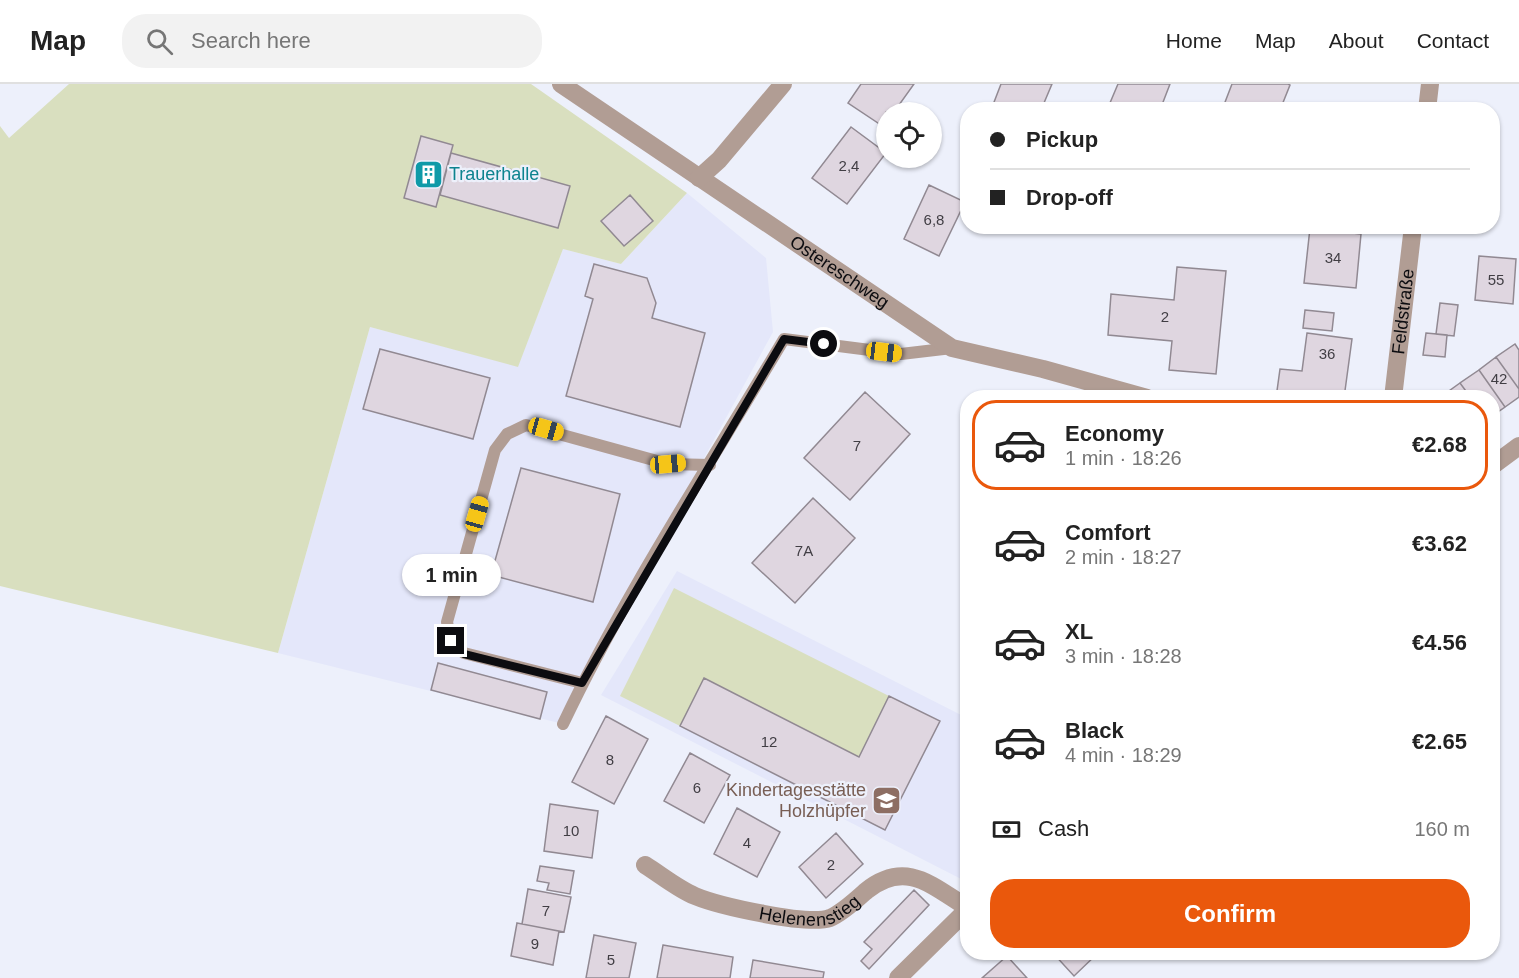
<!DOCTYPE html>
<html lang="en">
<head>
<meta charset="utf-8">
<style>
  :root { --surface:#fff; --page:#f2f2f2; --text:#222; --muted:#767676; --line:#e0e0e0; --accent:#ea580c }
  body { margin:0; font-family:Arial,sans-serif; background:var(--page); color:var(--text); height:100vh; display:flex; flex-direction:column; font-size:22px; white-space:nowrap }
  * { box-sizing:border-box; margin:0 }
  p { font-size:20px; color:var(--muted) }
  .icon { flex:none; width:33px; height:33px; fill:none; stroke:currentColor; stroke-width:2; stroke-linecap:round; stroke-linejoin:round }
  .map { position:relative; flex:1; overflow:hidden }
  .side { position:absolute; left:960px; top:306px; width:540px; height:570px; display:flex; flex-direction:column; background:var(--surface); border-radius:24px; box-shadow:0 2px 4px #0004 }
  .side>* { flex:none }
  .banner { position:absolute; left:960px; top:18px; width:540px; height:132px; border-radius:24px; box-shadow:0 2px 4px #0004; display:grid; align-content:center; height:132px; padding:0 30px; background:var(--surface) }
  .buttons { position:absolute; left:876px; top:18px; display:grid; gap:12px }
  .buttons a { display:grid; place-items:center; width:66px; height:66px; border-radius:50%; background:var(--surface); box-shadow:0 2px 4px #0004; font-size:30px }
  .end { position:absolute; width:27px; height:27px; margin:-14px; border:8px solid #0c0c10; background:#fff; box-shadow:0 0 0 3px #fff }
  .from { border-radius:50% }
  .bubble { position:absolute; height:42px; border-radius:21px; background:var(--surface); box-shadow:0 2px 4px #0004; font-size:20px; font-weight:600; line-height:42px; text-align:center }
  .car { position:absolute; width:18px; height:36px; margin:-18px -9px; border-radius:8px; box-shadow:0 0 4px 2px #0007; background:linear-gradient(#f5c518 24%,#345 0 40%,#f5c518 0 76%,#345 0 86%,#f5c518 0) }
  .banner b { display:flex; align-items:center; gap:21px; height:57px; font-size:22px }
  .banner b+b { border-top:2px solid var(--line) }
  .banner i { width:15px; height:15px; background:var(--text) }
  ul { padding:10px 0 0; list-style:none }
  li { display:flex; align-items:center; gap:18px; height:90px; margin:0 12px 9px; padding:0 18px; border:3px solid transparent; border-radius:24px }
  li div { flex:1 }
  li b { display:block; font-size:22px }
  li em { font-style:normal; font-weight:600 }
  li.selected { border-color:var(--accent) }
  li>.icon { width:54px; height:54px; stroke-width:1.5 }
  .pay { display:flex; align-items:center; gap:15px; height:66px; padding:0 30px; font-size:22px }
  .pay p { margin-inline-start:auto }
  .button { display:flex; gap:12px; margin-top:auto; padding:12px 30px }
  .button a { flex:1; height:69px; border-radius:24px; background:var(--accent); color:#fff; font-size:24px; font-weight:600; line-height:69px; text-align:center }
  header { display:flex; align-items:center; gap:36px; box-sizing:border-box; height:84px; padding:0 30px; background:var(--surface); border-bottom:2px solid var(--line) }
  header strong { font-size:28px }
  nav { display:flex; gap:33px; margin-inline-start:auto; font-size:21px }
  .search { width:420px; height:54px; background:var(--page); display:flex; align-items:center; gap:15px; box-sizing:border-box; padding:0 21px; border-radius:24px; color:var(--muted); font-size:22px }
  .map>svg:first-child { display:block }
  .built { fill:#e4e7fa }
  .green { fill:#d9dfbf }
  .building { fill:#dfd6e0; stroke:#918992; stroke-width:1.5 }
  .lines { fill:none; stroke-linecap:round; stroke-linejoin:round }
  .service { stroke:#b19d94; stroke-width:12 }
  .minor { stroke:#b19d94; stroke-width:18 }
  .route { stroke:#0c0c10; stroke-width:8 }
  .labels { text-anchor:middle; stroke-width:4.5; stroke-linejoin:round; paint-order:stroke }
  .number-label { font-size:15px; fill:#413e44 }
  .culture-label { font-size:18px; fill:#0d838f; stroke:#edf0fb; text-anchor:start }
  .street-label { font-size:18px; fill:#0c0c10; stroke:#edf0fb }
  .education-label { font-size:18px; fill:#785e54; stroke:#edf0fb; text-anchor:end }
</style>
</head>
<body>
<header>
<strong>Map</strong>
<div class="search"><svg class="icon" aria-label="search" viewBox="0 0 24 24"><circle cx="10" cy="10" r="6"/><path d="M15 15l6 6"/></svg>Search here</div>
<nav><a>Home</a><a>Map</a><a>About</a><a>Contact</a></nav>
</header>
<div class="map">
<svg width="1519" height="894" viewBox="0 0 1519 894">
  <rect width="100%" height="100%" fill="#edf0fb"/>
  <!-- built -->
  <path class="built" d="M687,109L766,174L773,248L559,639L278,569L370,243L518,282L563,165L621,180Z
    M677,487L967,634V798L601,611Z"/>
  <!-- green -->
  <path class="green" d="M69,0H531L687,109L621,180L563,165L518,283L370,243L278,569L0,502V42L9,54Z
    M674,504L889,612L859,673L704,595L680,642L620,612Z"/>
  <!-- building -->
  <path class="building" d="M861,0H914L894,28H886L884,43L848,19Z
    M1001,0H1052L1041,26H991Z
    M1118,0H1170L1160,26H1107Z
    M1232,0H1288L1290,1L1280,26H1222Z
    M851,43L886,69L847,120L812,94Z
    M421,52L453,61L436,123L404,114Z
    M451,69L570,102L558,144L440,111Z
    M929,101L965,118L939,172L904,155Z
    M630,111L653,137L624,162L601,137Z
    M1310,144L1361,150L1356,204L1304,199Z
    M1479,172L1516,175L1513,220L1475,216Z
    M594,180L647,194L656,219L652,234L705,249L680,343L566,312L593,215L585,212Z
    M1177,183L1226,187L1216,290L1169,286L1172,257L1108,251L1111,210L1174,216Z
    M1440,219L1458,221L1454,252L1436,250Z
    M1305,226L1334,229L1332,247L1303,244Z
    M1307,249L1352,255L1344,314H1276L1280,285L1302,287Z
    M1426,249L1447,251L1445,273L1423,271Z
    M1515,260L1519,266V305L1496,273Z
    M380,265L490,294L473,355L363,325Z
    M1496,273L1519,305V313L1505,323L1479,286Z
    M1479,286L1505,323L1492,332V314H1471L1460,299Z
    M1460,299L1471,314H1443L1442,312Z
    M865,308L910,350L850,416L804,374Z
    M521,384L620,410L593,518L491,491Z
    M813,414L855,454L795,519L752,479Z
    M438,579L547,608L540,635L431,606Z
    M704,594L859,673L889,612L940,637L885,746L680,642Z
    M606,632L648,655L614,720L572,698Z
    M690,669L730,691L704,739L664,717Z
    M550,720L598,727L592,774L544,767Z
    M737,724L780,748L757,793L714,770Z
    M836,749L863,780L826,814L799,783Z
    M540,782L574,787L570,810L547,806L549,799L537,797Z
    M528,805L571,813L564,848L522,840Z
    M914,806L929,821L869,885L861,877L872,865L864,858Z
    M517,839L559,847L553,881L511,872Z
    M594,851L636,859L629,894H586Z
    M663,861L733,873L730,894H657Z
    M1052,868H1099L1074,892Z
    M1007,872L1027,894H982Z
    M753,876L824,888L823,894H750Z"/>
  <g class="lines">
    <!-- service -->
    <path class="service" d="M582,599L464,569L451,557L447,538L495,366L507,350L526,341L668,380L710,381
      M563,640C626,507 709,382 784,255L901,270L952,264"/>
    <!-- minor -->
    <g class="minor">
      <path id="s1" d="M561,0L952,264L1043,285L1147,314"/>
      <path d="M1427,26L1430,0"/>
      <path d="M699,94L719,76L783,0"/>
      <path id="s2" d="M1393,314L1413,142"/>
      <path d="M1492,382L1519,362"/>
      <path id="s3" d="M645,781C661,791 678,805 695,812C719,822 808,842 830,834C842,829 856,816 866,807C906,775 932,802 968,824"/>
      <path d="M898,894L968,825"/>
    </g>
  </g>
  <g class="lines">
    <!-- route -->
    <path class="route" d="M451,557L464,570L582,599L784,255L824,260"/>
  </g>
  <!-- icons -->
  <defs>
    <symbol id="building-square" viewBox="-11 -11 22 22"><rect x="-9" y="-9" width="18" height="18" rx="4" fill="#0f9aa8" stroke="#edf0fb"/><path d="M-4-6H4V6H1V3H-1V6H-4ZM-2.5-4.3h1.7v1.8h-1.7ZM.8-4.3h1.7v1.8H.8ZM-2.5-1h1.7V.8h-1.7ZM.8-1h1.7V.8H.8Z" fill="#fff"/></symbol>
    <symbol id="school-square" viewBox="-11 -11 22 22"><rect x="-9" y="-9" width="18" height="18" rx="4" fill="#8d6e63" stroke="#edf0fb"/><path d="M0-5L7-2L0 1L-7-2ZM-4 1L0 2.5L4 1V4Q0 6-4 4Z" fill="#fff"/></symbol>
  </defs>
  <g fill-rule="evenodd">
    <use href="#building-square" x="412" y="74" width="33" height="33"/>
    <use href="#school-square" x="870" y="700" width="33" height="33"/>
  </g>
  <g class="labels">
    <!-- number labels -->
    <g class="number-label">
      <text x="849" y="87">2,4</text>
      <text x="934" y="141">6,8</text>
      <text x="1333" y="179">34</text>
      <text x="1496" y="201">55</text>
      <text x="1165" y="238">2</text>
      <text x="1327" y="275">36</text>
      <text x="1499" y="300">42</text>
      <text x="857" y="367">7</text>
      <text x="804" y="472">7A</text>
      <text x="769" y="663">12</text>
      <text x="610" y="681">8</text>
      <text x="697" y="709">6</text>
      <text x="571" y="752">10</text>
      <text x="747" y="764">4</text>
      <text x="831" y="786">2</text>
      <text x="546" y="832">7</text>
      <text x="535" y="865">9</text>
      <text x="611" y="881">5</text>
    </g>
    <!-- culture labels -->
    <g class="culture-label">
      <text x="449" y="96">Trauerhalle</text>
    </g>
    <!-- street labels -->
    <g class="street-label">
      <text dy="6" stroke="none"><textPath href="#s1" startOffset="336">Ostereschweg</textPath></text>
      <text dy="6" stroke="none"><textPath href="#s2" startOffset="87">Feldstraße</textPath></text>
      <text dy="6" stroke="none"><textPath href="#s3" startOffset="178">Helenenstieg</textPath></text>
    </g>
    <!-- education labels -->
    <g class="education-label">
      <text x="866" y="712">Kindertagesstätte<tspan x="866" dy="21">Holzhüpfer</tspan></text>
    </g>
  </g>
</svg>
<div class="buttons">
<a><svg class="icon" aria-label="locate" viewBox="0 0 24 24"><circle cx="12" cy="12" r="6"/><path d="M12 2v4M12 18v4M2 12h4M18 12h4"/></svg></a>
</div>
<i class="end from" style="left:824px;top:260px"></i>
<i class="end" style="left:451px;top:557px"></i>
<div class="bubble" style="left:402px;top:470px;width:99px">1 min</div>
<i class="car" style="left:884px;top:268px;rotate:97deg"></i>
<i class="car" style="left:546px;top:345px;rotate:106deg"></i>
<i class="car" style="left:668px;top:380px;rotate:85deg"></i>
<i class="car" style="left:477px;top:430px;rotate:16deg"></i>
<div class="banner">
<b><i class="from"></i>Pickup</b>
<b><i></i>Drop-off</b>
</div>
<section class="side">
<ul>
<li class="selected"><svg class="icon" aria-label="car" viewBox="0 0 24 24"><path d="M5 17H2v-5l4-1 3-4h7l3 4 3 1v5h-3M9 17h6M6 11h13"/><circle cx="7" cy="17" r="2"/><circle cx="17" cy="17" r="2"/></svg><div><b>Economy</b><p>1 min · 18:26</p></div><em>€2.68</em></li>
<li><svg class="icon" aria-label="car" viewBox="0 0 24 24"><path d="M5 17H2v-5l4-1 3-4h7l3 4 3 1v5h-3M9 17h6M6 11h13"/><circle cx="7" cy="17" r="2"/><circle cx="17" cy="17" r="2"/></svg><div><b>Comfort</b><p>2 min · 18:27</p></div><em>€3.62</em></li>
<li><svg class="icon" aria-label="car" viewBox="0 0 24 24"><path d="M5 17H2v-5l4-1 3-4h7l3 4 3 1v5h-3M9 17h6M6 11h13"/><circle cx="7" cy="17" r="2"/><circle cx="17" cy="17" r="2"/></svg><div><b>XL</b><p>3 min · 18:28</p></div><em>€4.56</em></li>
<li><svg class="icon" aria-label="car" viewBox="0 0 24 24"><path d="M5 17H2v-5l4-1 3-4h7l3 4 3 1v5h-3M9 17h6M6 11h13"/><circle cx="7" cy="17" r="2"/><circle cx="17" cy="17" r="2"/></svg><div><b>Black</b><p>4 min · 18:29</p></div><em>€2.65</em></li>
</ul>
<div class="pay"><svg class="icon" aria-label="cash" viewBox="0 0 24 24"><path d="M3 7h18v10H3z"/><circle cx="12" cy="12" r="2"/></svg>Cash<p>160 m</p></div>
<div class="button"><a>Confirm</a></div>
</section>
</div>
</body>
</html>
